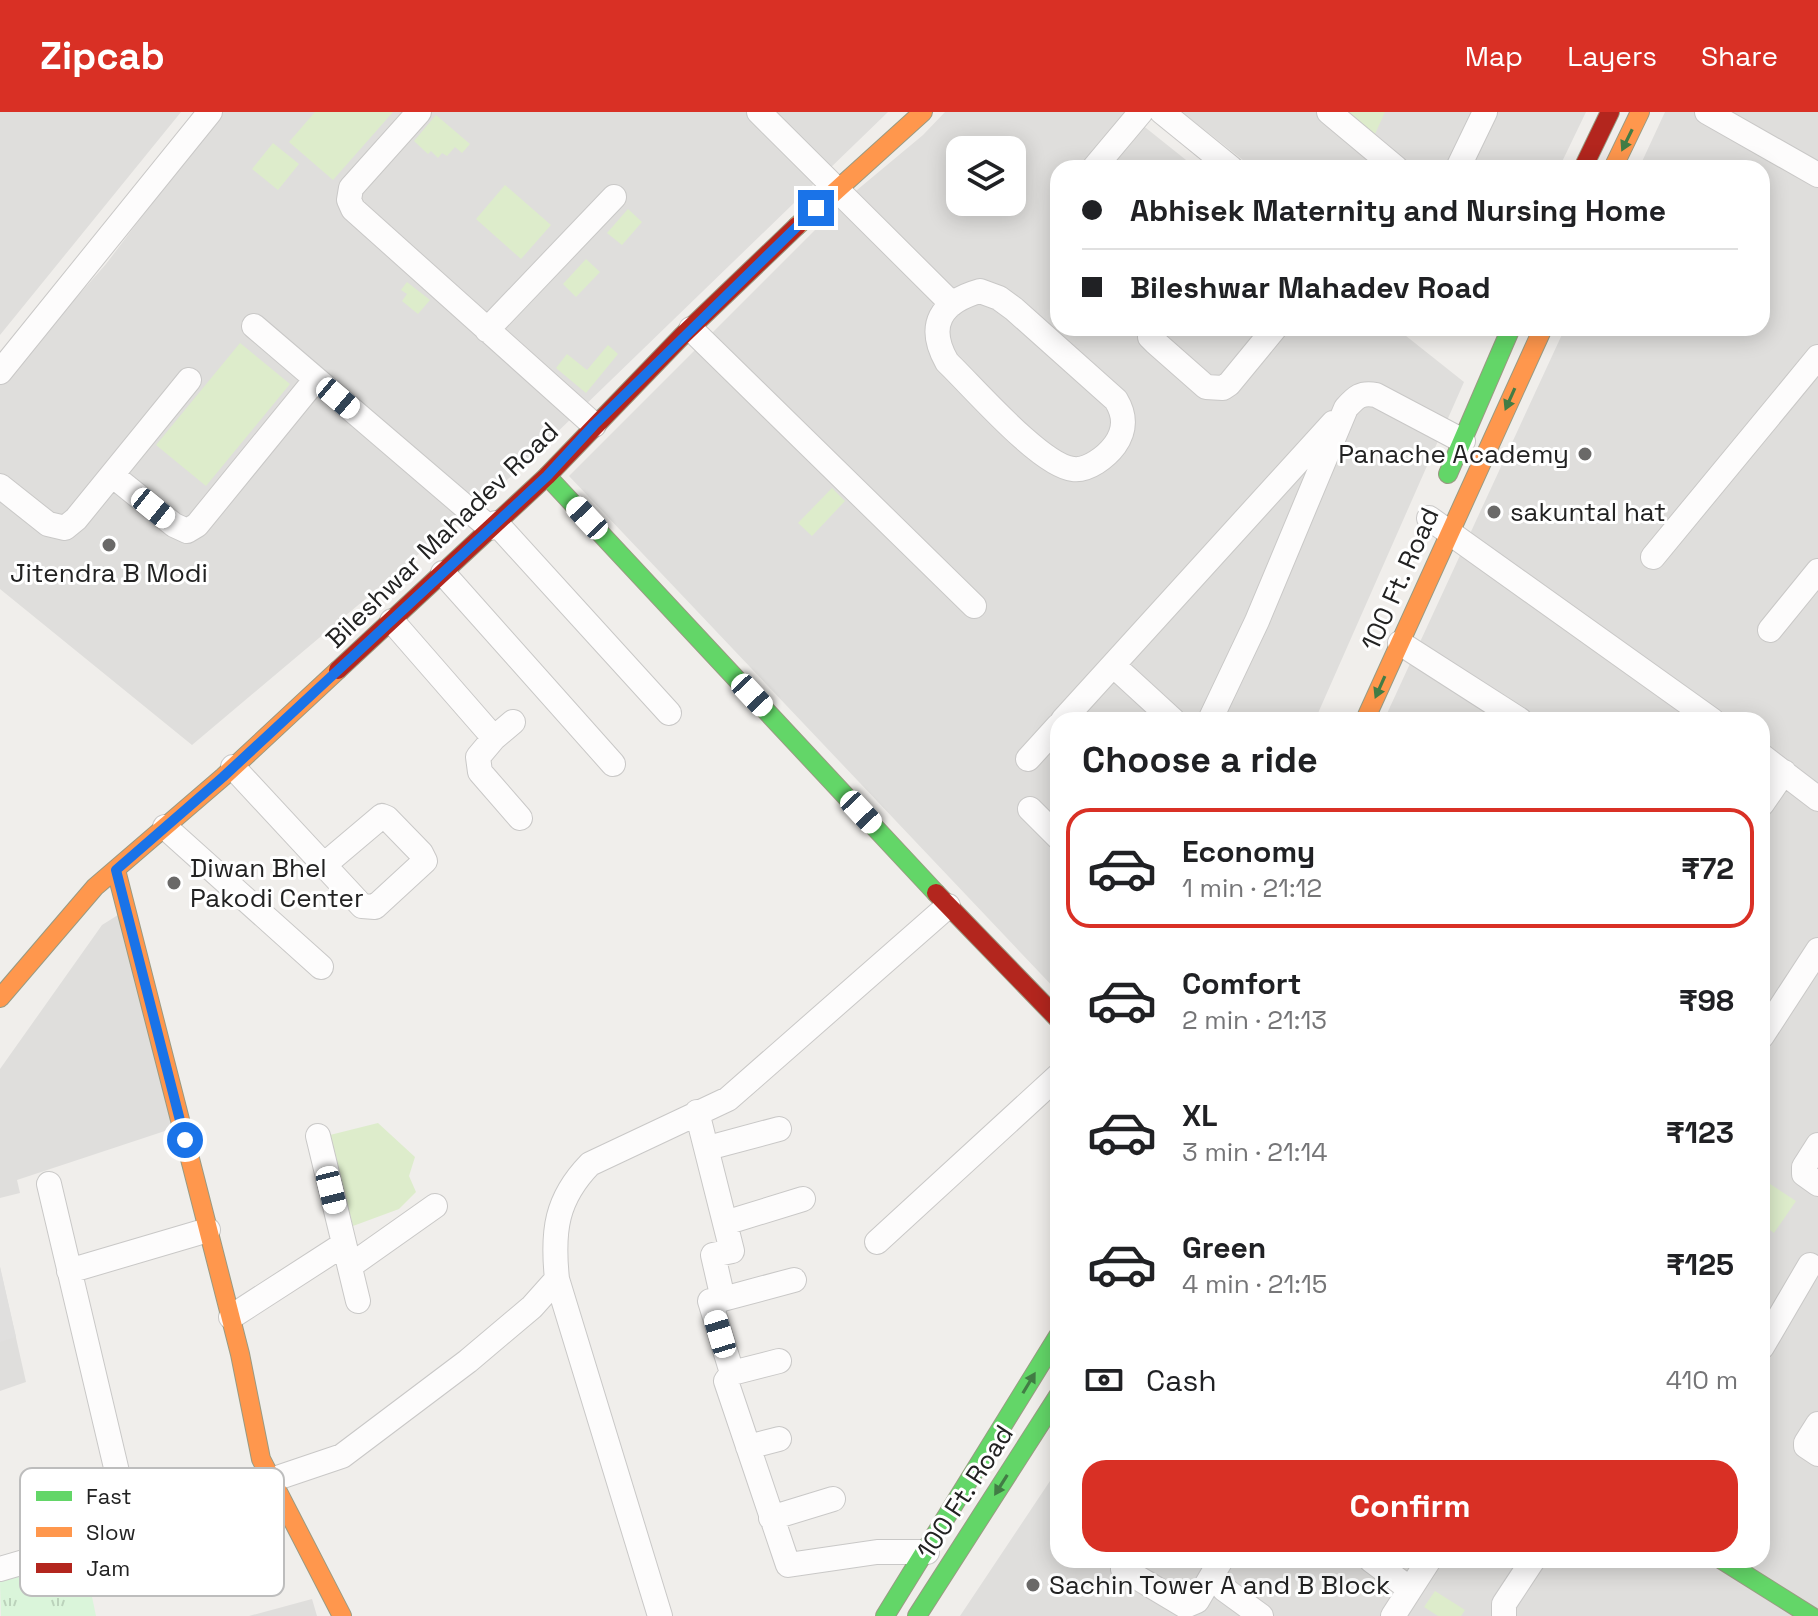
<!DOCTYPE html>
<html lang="en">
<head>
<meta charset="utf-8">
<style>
  :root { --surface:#fff; --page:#f2f2f2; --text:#202124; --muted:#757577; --line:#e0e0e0; --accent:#d93025 }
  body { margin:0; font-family:"Space Grotesk",sans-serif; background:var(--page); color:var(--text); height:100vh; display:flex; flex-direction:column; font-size:30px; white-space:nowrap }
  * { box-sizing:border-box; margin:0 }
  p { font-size:26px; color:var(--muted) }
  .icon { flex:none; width:44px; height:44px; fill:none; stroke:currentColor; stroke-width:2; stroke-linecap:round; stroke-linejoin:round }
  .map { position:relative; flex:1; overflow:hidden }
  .details { position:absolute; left:1050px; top:600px; width:720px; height:856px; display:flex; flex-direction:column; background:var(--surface); border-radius:24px; box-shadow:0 4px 20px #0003 }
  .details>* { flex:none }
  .hud { position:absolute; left:1050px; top:48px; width:720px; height:176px; border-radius:24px; box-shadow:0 4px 20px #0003; display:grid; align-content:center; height:176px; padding:0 32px; background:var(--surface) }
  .tools { position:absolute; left:946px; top:24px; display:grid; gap:16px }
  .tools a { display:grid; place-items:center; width:80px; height:80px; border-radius:16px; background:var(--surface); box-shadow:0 4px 20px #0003; font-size:40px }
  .end { position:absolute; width:36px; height:36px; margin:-18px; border:10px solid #1a73e8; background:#fff; box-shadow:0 0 0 4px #fff }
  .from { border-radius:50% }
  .car { position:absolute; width:24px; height:48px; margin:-24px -12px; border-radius:10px; box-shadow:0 0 6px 2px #0007; background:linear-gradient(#fff 24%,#345 0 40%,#fff 0 76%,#345 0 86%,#fff 0) }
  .hud b { display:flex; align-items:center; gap:28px; height:76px; font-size:30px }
  .hud b+b { border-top:2px solid var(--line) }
  .hud i { width:20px; height:20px; background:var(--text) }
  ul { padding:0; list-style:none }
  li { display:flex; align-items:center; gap:24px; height:120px; margin:0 16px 12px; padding:0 16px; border:4px solid transparent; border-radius:24px }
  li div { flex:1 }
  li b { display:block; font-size:30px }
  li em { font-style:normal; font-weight:600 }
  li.selected { border-color:var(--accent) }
  li>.icon { width:72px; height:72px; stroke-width:1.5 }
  h2 { padding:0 32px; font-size:36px; line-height:96px }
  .pay { display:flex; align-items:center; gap:20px; height:88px; padding:0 32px; font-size:30px }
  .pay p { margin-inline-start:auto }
  .cta { display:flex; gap:16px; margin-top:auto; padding:16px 32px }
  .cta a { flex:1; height:92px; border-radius:24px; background:var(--accent); color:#fff; font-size:32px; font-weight:600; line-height:92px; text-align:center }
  header { display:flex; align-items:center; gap:48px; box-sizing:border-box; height:112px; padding:0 40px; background:var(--accent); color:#fff }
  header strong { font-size:38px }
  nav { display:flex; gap:44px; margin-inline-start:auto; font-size:28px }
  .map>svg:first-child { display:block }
  .residential { fill:#dfdedc; fill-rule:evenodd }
  .grass { fill:#ddeccb }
  .park { fill:url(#park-tufts) }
  .parking { fill:#e0dfde }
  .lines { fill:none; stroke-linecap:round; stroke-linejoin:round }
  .street-casing { stroke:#c9c8c7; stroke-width:26 }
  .fast-casing { stroke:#999a82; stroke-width:20 }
  .slow-casing { stroke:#999a82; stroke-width:20 }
  .jam-casing { stroke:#999a82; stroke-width:20 }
  .street { stroke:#fdfcfc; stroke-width:24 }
  .fast { stroke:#63d668; stroke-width:18 }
  .slow { stroke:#ff974d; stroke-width:18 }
  .jam { stroke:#b3261e; stroke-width:18 }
  .oneway { fill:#427c45 }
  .route { stroke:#1a73e8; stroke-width:10 }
  .poi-dot { fill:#6a6968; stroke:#fff; stroke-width:3 }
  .labels { text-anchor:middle; stroke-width:6; stroke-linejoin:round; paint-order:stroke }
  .poi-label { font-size:26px; fill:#222; stroke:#fff; text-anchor:start }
  .street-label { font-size:26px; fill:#222; stroke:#fff }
  .key { fill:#fff; stroke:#bdbdbd; stroke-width:2 }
  .key-label { font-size:22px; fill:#222 }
</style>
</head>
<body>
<header>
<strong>Zipcab</strong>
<nav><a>Map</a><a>Layers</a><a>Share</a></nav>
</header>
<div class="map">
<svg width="1818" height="1504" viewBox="0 0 1818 1504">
  <defs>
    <pattern id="park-tufts" width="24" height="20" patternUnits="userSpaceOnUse" patternTransform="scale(2)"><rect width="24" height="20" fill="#daf5da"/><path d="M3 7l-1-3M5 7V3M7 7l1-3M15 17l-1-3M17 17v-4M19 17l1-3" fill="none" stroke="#bbd2bb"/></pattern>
  </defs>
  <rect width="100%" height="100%" fill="#f0eeeb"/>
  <!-- residential -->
  <path class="residential" d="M0,0H181L0,223Z
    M221,0H888L515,361L192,633L0,477V272L106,152Z
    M945,0H1126L1196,56H1058V216H1396L1464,270L1315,608H1058V880L569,364L845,88L923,23ZM960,38H1012V90H960Z
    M1182,0H1586L1559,56H1253Z
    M1665,0H1818V1504H960L1058,1357V1448H1762V608H1384L1565,216H1762V56H1639Z
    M118,803L174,1016L17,1068L20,1081L0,1086V957L102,813Z
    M0,1155L26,1270L0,1279Z
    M312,1487L317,1504H249Z"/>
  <!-- grass -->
  <path class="grass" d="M315,0H393L333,68L289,30Z
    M1333,0H1385L1375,22L1332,2Z
    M436,3L470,32L462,41L455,35L447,44L442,41L438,46L431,39L428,42L414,29Z
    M273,31L299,52L278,78L252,57Z
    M505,73L551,113L521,147L476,107Z
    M628,97L642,110L622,133L607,121Z
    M586,147L600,160L576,185L563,172Z
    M407,170L430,188L418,202L402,189L407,182L401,178Z
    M240,231L290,272L206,374L156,333Z
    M608,233L618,242L586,281L556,256L567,242L587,258Z
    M832,376L845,389L812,424L798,411Z
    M378,1011L415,1045L409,1064L416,1080L399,1097L353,1114L330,1023Z
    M1764,1068L1796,1089L1774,1121L1762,1112Z
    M1435,1479L1465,1498L1461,1504H1438L1424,1495Z"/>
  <!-- park -->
  <path class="park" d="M84,1446L96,1504H1L0,1470Z"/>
  <!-- parking -->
  <path class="parking" d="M0,1155L16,1225L0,1230Z"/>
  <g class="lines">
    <defs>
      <path id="street" d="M419,0L351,76L349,88L353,97L594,313
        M759,0L952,192
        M1162,0L1231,56
        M1329,0L1396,56
        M1707,0L1818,63
        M1094,56L1141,0
        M1458,56L1485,0
        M980,179L999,186L1014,197L1116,288C1125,303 1126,317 1115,333C1106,345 1088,359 1073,357C1041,354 973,275 947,250C926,213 941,190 980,179Z
        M254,214L490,416
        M1150,216V225L1156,231L1206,275L1223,276L1229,272L1275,216
        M691,217L974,494
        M487,218L614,85
        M0,260L210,0
        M112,363L174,413L187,419L197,413L316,267
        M0,374L48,412L65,416L76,407L189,268
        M1429,406L1712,608
        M496,411L669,601
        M1653,445L1818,245
        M443,461L613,652
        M392,509L494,626L478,645L480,660L520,706
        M1770,518L1818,459
        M1400,531L1520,608
        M1113,553L1173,608
        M1063,608L1333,311
        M1210,608L1257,509L1346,296C1356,285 1361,280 1376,283L1463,329
        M494,626L513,610
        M1762,644L1818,687
        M1028,647L1058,614
        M233,655L362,794L375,795L425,749L421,741L387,706L382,704L324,753
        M1762,692L1784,660
        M1030,697L1058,725
        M165,715L321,855
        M1762,924L1818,838
        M697,1000L732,1139L713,1143L723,1187L710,1189L732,1261L726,1269L788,1453L877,1440H927
        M318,1024L358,1189
        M1818,1033L1804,1055V1062L1818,1072
        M708,1036L779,1017
        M49,1072L131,1419
        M725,1111L803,1087
        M877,1130L1058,964
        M350,1154L435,1094
        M69,1159L208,1118
        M557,1167L660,1504
        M723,1187L794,1168
        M231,1205L344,1132
        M1762,1235L1810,1153
        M732,1261L779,1249
        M1818,1312L1806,1331V1334L1818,1342
        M748,1335L779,1327
        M771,1406L833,1387
        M1371,1448L1410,1477
        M0,1457L192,1401L271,1368L342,1344L468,1249L532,1195L557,1167C552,1119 556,1087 590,1052L728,987L948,794
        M1123,1457L1185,1494L1197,1489L1221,1448
        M1224,1477L1261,1504
        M1393,1504L1429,1448
        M1504,1504V1492L1533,1448"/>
      <path id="fast" d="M1448,362L1511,216
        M547,364L936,781
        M1722,1448L1811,1504
        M885,1504L1058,1224
        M917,1504L1058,1284"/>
      <path id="slow" d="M1613,56L1640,0
        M797,114L923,0
        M1365,608L1543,216
        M116,758L240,1242L261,1347L342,1504
        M0,886L95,775L223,665L338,558"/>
      <path id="jam" d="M1583,56L1610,0
        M338,558L547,364L683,223L797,114
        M936,781L1058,907"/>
    </defs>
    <!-- street casing -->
    <use href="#street" class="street-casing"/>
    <!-- fast casing -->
    <use href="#fast" class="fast-casing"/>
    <!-- slow casing -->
    <use href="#slow" class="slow-casing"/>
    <!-- jam casing -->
    <use href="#jam" class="jam-casing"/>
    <!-- street -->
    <use href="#street" class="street"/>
    <!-- fast -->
    <use href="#fast" class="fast"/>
    <!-- slow -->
    <use href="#slow" class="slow"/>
    <!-- jam -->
    <use href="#jam" class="jam"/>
  </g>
  <!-- one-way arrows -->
  <defs><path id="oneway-solid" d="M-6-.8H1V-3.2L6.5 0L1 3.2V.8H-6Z" transform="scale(2)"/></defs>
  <g class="oneway">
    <use href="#oneway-solid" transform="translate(1627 28) rotate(116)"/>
    <use href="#oneway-solid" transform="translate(1510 287) rotate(114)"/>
    <use href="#oneway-solid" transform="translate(1380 575) rotate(114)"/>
    <use href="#oneway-solid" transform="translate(1029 1271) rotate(-59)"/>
    <use href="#oneway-solid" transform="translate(1001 1373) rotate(122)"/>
  </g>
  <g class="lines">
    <!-- route -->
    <path class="route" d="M185,1028L116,758L223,665L547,364L594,313L816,96"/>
  </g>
  <!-- markers -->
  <g class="poi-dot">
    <circle cx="1585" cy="342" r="8"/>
    <circle cx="1494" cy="400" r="8"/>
    <circle cx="109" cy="433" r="8"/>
    <circle cx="174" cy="771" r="8"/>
    <circle cx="1033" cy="1473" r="8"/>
  </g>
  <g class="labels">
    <!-- poi labels -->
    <g class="poi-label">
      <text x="1569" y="351" text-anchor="end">Panache Academy</text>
      <text x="1510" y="409">sakuntal hat</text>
      <text x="109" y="470" text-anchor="middle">Jitendra B Modi</text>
      <text x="190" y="765">Diwan Bhel<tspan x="190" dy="30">Pakodi Center</tspan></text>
      <text x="1049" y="1482">Sachin Tower A and B Block</text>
    </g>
    <!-- street labels -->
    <g class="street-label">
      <text transform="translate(442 423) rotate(-44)" y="9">Bileshwar Mahadev Road</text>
      <text transform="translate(1400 467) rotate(-66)" y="9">100 Ft. Road</text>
      <text transform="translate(965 1380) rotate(-57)" y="9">100 Ft. Road</text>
    </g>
  </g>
  <!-- legend -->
  <rect x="20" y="1356" width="264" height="128" rx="12" class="key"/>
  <rect x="36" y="1379" width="36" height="10" fill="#63d668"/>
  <rect x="36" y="1415" width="36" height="10" fill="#ff974d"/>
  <rect x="36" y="1451" width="36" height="10" fill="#b3261e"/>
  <g class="key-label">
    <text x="86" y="1392">Fast</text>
    <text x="86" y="1428">Slow</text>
    <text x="86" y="1464">Jam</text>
  </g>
</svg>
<div class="tools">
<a><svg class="icon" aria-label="layers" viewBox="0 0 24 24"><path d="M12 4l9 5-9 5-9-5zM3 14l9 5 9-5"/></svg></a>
</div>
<i class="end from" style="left:185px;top:1028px"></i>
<i class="end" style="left:816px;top:96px"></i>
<i class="car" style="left:338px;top:286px;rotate:130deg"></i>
<i class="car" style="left:153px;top:396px;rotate:129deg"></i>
<i class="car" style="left:587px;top:406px;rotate:317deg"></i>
<i class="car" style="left:752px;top:583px;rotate:137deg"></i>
<i class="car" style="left:861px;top:700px;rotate:137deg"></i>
<i class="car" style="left:331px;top:1078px;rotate:166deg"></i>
<i class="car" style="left:720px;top:1222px;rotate:343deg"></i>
<div class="hud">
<b><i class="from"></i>Abhisek Maternity and Nursing Home</b>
<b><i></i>Bileshwar Mahadev Road</b>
</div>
<section class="details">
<h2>Choose a ride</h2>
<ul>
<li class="selected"><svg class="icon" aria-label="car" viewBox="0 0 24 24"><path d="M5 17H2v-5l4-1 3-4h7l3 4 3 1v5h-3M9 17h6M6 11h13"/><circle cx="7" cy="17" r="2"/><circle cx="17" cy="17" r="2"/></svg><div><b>Economy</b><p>1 min · 21:12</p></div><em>₹72</em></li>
<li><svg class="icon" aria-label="car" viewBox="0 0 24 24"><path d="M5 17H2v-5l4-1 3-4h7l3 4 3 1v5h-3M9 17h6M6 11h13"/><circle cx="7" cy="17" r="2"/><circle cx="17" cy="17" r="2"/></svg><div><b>Comfort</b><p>2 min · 21:13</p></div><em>₹98</em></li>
<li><svg class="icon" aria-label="car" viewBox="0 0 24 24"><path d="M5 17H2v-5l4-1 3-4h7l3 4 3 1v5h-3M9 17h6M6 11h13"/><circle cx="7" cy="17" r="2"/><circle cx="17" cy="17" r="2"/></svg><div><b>XL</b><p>3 min · 21:14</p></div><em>₹123</em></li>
<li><svg class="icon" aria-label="car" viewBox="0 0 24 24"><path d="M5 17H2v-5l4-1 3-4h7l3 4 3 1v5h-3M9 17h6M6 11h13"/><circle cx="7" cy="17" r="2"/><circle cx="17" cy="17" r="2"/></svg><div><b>Green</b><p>4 min · 21:15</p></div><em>₹125</em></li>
</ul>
<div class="pay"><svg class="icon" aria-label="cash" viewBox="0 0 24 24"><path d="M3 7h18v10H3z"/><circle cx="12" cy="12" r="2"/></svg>Cash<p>410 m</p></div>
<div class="cta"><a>Confirm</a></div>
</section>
</div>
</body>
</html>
